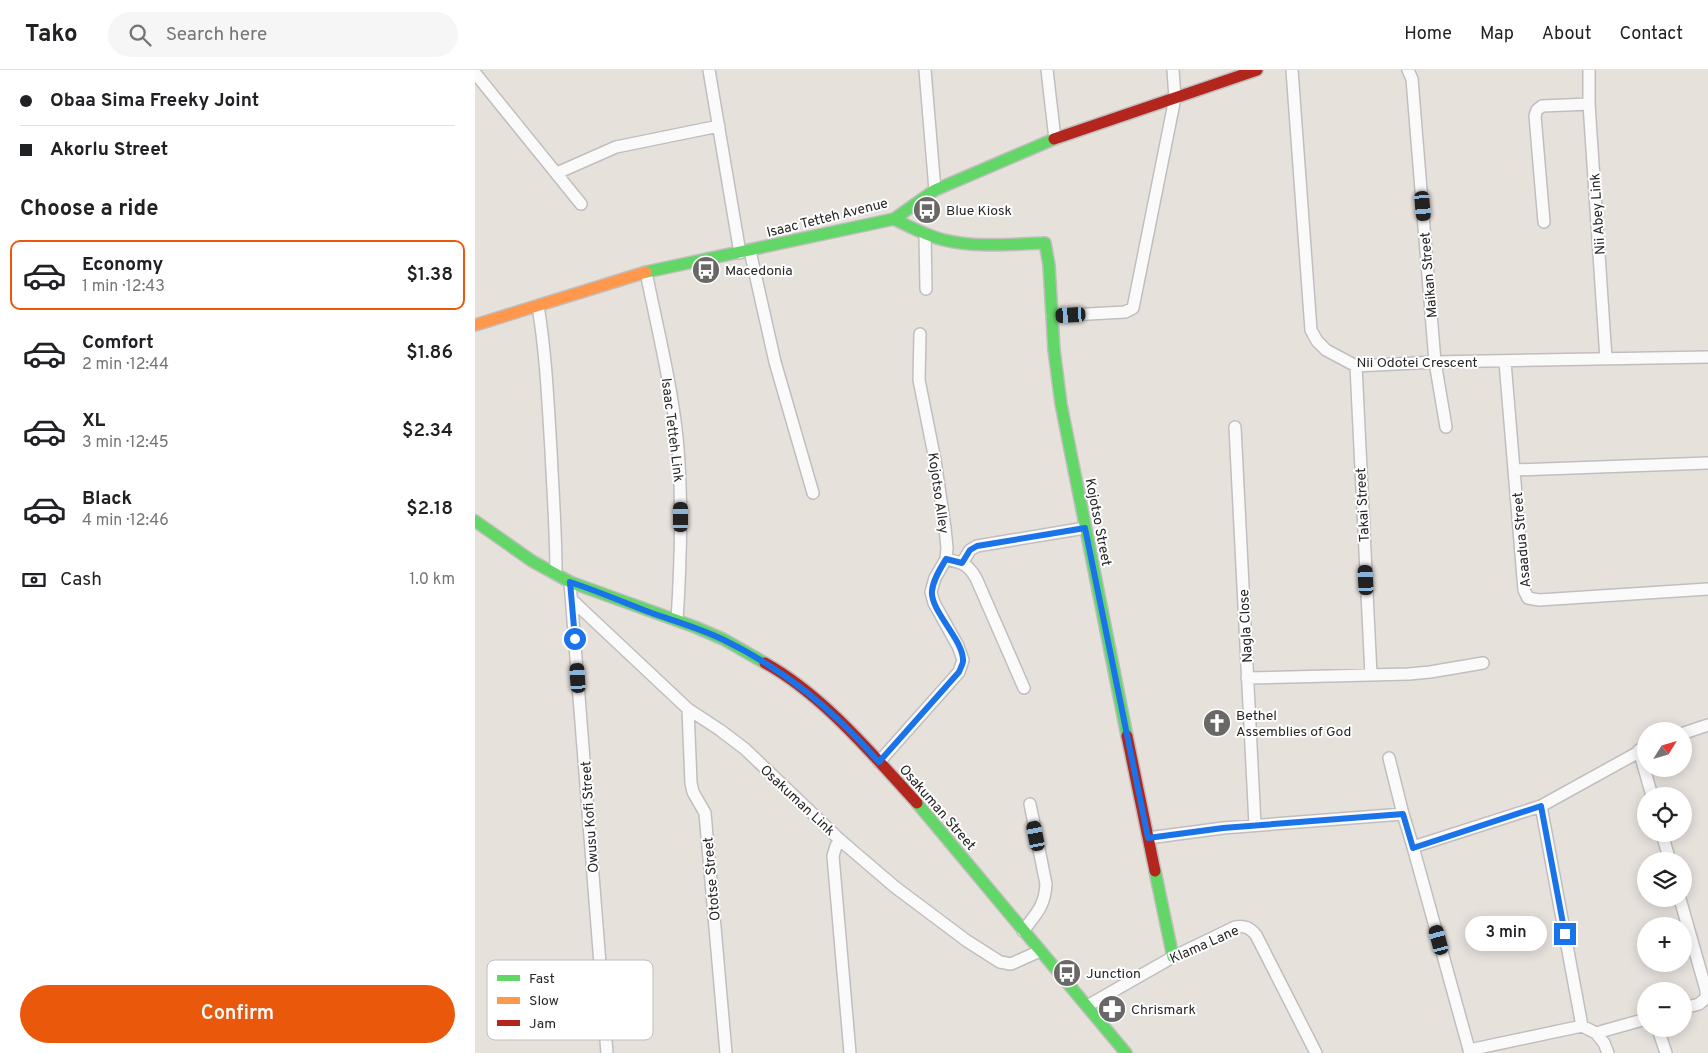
<!DOCTYPE html>
<html lang="en">
<head>
<meta charset="utf-8">
<style>
  :root { --surface:#fff; --page:#f6f6f6; --text:#202124; --muted:#757577; --line:#e0e0e0; --accent:#ea580c }
  body { margin:0; font-family:Overpass,sans-serif; background:var(--page); color:var(--text); height:100vh; display:flex; flex-direction:column; font-size:19px; white-space:nowrap }
  * { box-sizing:border-box; margin:0 }
  p { font-size:16px; color:var(--muted) }
  .icon { flex:none; width:28px; height:28px; fill:none; stroke:currentColor; stroke-width:2; stroke-linecap:round; stroke-linejoin:round }
  .map { position:relative; flex:1; overflow:hidden }
  .drawer { display:flex; flex-direction:column; background:var(--surface); width:475px }
  .drawer>* { flex:none }
  .guide { display:grid; align-content:center; height:110px; padding:0 20px; background:var(--surface) }
  .needle { width:32px; rotate:53deg }
  .controls { position:absolute; left:1162px; top:652px; display:grid; gap:10px }
  .controls a { display:grid; place-items:center; width:55px; height:55px; border-radius:50%; background:var(--surface); box-shadow:0 2px 12px #0003; font-size:25px }
  .end { position:absolute; width:22px; height:22px; margin:-11px; border:6px solid #1a73e8; background:#fff; box-shadow:0 0 0 2px #fff }
  .from { border-radius:50% }
  .bubble { position:absolute; height:35px; border-radius:18px; background:var(--surface); box-shadow:0 2px 12px #0003; font-size:16px; font-weight:600; line-height:35px; text-align:center }
  .car { position:absolute; width:15px; height:30px; margin:-15px -8px; border-radius:6px; box-shadow:0 0 4px 1px #0007; background:linear-gradient(#222 24%,#8ab4d8 0 40%,#222 0 76%,#8ab4d8 0 86%,#222 0) }
  .guide b { display:flex; align-items:center; gap:18px; height:48px; font-size:19px }
  .guide b+b { border-top:1px solid var(--line) }
  .guide i { width:12px; height:12px; background:var(--text) }
  ul { padding:0; list-style:none }
  li { display:flex; align-items:center; gap:15px; height:70px; margin:0 10px 8px; padding:0 10px; border:2px solid transparent; border-radius:10px }
  li div { flex:1 }
  li b { display:block; font-size:19px }
  li em { font-style:normal; font-weight:600 }
  li.active { border-color:var(--accent) }
  li>.icon { width:45px; height:45px; stroke-width:1.5 }
  h2 { padding:0 20px; font-size:22px; line-height:60px }
  .pay { display:flex; align-items:center; gap:12px; height:55px; padding:0 20px; font-size:19px }
  .pay p { margin-inline-start:auto }
  .action { display:flex; gap:10px; margin-top:auto; padding:10px 20px }
  .action a { flex:1; height:58px; border-radius:30px; background:var(--accent); color:#fff; font-size:20px; font-weight:600; line-height:58px; text-align:center }
  header { display:flex; align-items:center; gap:30px; box-sizing:border-box; height:70px; padding:0 25px; background:var(--surface); border-bottom:1px solid var(--line) }
  header strong { font-size:24px }
  nav { display:flex; gap:28px; margin-inline-start:auto; font-size:18px }
  .search { width:350px; height:45px; background:var(--page); display:flex; align-items:center; gap:12px; box-sizing:border-box; padding:0 18px; border-radius:28px; color:var(--muted); font-size:19px }
  main { display:flex; flex:1; min-height:0 }
  .map>svg:first-child { display:block }
  .lines { fill:none; stroke-linecap:round; stroke-linejoin:round }
  .street-casing { stroke:#c0bebe; stroke-width:14 }
  .fast-casing { stroke:#c0bebe; stroke-width:14 }
  .slow-casing { stroke:#c0bebe; stroke-width:14 }
  .jam-casing { stroke:#c0bebe; stroke-width:14 }
  .street { stroke:#fbfafa; stroke-width:11 }
  .fast { stroke:#63d668; stroke-width:11 }
  .slow { stroke:#ff974d; stroke-width:11 }
  .jam { stroke:#b3261e; stroke-width:11 }
  .route { stroke:#1a73e8; stroke-width:6 }
  .labels { text-anchor:middle; stroke-width:4; stroke-linejoin:round; paint-order:stroke }
  .poi-label { font-size:14px; fill:#272727; stroke:#fff; text-anchor:start }
  .street-label { font-size:14px; fill:#272727; stroke:#fff }
  .key { fill:#fff; stroke:#bebebe; stroke-width:1 }
  .key-label { font-size:14px; fill:#272727 }
</style>
</head>
<body>
<header>
<strong>Tako</strong>
<div class="search"><svg class="icon" aria-label="search" viewBox="0 0 24 24"><circle cx="10" cy="10" r="6"/><path d="M15 15l6 6"/></svg>Search here</div>
<nav><a>Home</a><a>Map</a><a>About</a><a>Contact</a></nav>
</header>
<main>
<section class="drawer">
<div class="guide">
<b><i class="from"></i>Obaa Sima Freeky Joint</b>
<b><i></i>Akorlu Street</b>
</div>
<h2>Choose a ride</h2>
<ul>
<li class="active"><svg class="icon" aria-label="car" viewBox="0 0 24 24"><path d="M5 17H2v-5l4-1 3-4h7l3 4 3 1v5h-3M9 17h6M6 11h13"/><circle cx="7" cy="17" r="2"/><circle cx="17" cy="17" r="2"/></svg><div><b>Economy</b><p>1 min · 12:43</p></div><em>$1.38</em></li>
<li><svg class="icon" aria-label="car" viewBox="0 0 24 24"><path d="M5 17H2v-5l4-1 3-4h7l3 4 3 1v5h-3M9 17h6M6 11h13"/><circle cx="7" cy="17" r="2"/><circle cx="17" cy="17" r="2"/></svg><div><b>Comfort</b><p>2 min · 12:44</p></div><em>$1.86</em></li>
<li><svg class="icon" aria-label="car" viewBox="0 0 24 24"><path d="M5 17H2v-5l4-1 3-4h7l3 4 3 1v5h-3M9 17h6M6 11h13"/><circle cx="7" cy="17" r="2"/><circle cx="17" cy="17" r="2"/></svg><div><b>XL</b><p>3 min · 12:45</p></div><em>$2.34</em></li>
<li><svg class="icon" aria-label="car" viewBox="0 0 24 24"><path d="M5 17H2v-5l4-1 3-4h7l3 4 3 1v5h-3M9 17h6M6 11h13"/><circle cx="7" cy="17" r="2"/><circle cx="17" cy="17" r="2"/></svg><div><b>Black</b><p>4 min · 12:46</p></div><em>$2.18</em></li>
</ul>
<div class="pay"><svg class="icon" aria-label="cash" viewBox="0 0 24 24"><path d="M3 7h18v10H3z"/><circle cx="12" cy="12" r="2"/></svg>Cash<p>1.0 km</p></div>
<div class="action"><a>Confirm</a></div>
</section>
<div class="map">
<svg width="1233" height="983" viewBox="0 0 1233 983">
  <rect width="100%" height="100%" fill="#e7e1dc"/>
  <g class="lines">
    <defs>
      <path id="street" d="M234,0L265,183
        M450,0L460,120
        M572,0L580,69
        M817,0L836,260L842,271L851,280L881,296L960,292L1233,287
        M933,0L937,9L960,292L971,357
        M1114,0V34L1131,289
        M0,3L106,134
        M82,103L141,77L244,56
        M1069,152L1060,46L1062,40L1067,36L1114,34
        M450,164L451,219
        M275,181L300,292L338,423
        M171,202C182,257 196,312 202,367C208,429 206,489 202,550
        M63,236C71,284 73,333 76,381C78,422 81,463 81,504
        M577,246L650,242L658,238L700,28L698,0
        M1030,292L1049,520L1053,528L1064,530L1233,519
        M881,296L896,605
        M760,357L780,755
        M1040,400L1233,393
        M471,489C487,493 492,493 501,508L549,618
        M487,493L495,480L502,476L610,458
        M95,512L132,983
        M97,530L213,639L245,660L270,679L365,770L420,817L492,871L525,892L536,894L565,881
        M772,608L934,604L955,602L1008,593
        M213,639L216,713L218,722L230,743L251,983
        M1209,663L1233,655
        M1164,680L1177,726
        M914,688L928,744L938,777L995,983
        M404,692L484,602L488,590L483,576L459,533L456,522L460,508L471,489L472,478L470,458L460,390L444,310L445,264
        M1066,736L1107,956
        M1187,764L1195,791
        M673,768L748,758L928,744
        M365,770L361,776L358,786L375,983
        M938,777L1066,736L1171,678
        M1205,829L1231,920V928L1224,934L1209,938
        M548,861C561,844 570,836 571,814L555,734
        M612,936L698,887L760,857C770,855 775,858 781,865L841,983
        M1183,959L1191,983
        M1121,963L1129,973L1133,983
        M994,980L1107,956L1121,963L1171,949"/>
      <path id="fast" d="M419,149C435,157 452,166 469,170C502,178 537,174 570,173L574,195L579,280L586,334L652,666
        M171,202L419,149L460,120L579,69
        M0,451L57,491L95,512L220,557L248,569L290,593
        M442,733L651,983
        M680,801L698,887"/>
      <path id="slow" d="M0,255L171,202"/>
      <path id="jam" d="M579,69L782,0
        M290,593C348,625 397,684 442,733
        M652,666L680,801"/>
    </defs>
    <!-- street casing -->
    <use href="#street" class="street-casing"/>
    <!-- fast casing -->
    <use href="#fast" class="fast-casing"/>
    <!-- slow casing -->
    <use href="#slow" class="slow-casing"/>
    <!-- jam casing -->
    <use href="#jam" class="jam-casing"/>
    <!-- street -->
    <use href="#street" class="street"/>
    <!-- fast -->
    <use href="#fast" class="fast"/>
    <!-- slow -->
    <use href="#slow" class="slow"/>
    <!-- jam -->
    <use href="#jam" class="jam"/>
  </g>
  <g class="lines">
    <!-- route -->
    <path class="route" d="M100,569L95,512C122,521 148,532 174,542C199,551 225,558 249,570C312,601 358,640 404,692L484,602C485,599 488,594 488,591C489,570 455,541 457,521C458,510 465,499 471,489L487,493L495,480L502,476L610,458L673,768L748,758L928,744L938,778L1066,736L1090,864"/>
  </g>
  <!-- icons -->
  <defs>
    <symbol id="bus-disc" viewBox="-11 -11 22 22"><circle r="9.5" fill="#6a6866" stroke="#fff"/><path d="M-5-6H5V4H4V6H2V4H-2V6H-4V4H-5ZM-3.5-4V0h7V-4ZM-3.5 1.2v1.5H-2V1.2ZM2 1.2v1.5H3.5V1.2Z" fill="#fff"/></symbol>
    <symbol id="church-disc" viewBox="-11 -11 22 22"><circle r="9.5" fill="#6a6866" stroke="#fff"/><path d="M-1.2-6h2.4v3.5h3.3v2.4h-3.3V6h-2.4V-.1h-3.3v-2.4h3.3Z" fill="#fff"/></symbol>
    <symbol id="pharmacy-disc" viewBox="-11 -11 22 22"><circle r="9.5" fill="#6a6866" stroke="#fff"/><path d="M-2-6h4v4h4v4h-4v4h-4v-4h-4v-4h4Z" fill="#fff"/></symbol>
  </defs>
  <g fill-rule="evenodd">
    <use href="#bus-disc" x="436" y="124" width="32" height="32"/>
    <use href="#bus-disc" x="215" y="184" width="32" height="32"/>
    <use href="#church-disc" x="726" y="637" width="32" height="32"/>
    <use href="#bus-disc" x="576" y="887" width="32" height="32"/>
    <use href="#pharmacy-disc" x="621" y="923" width="32" height="32"/>
  </g>
  <g class="labels">
    <!-- poi labels -->
    <g class="poi-label">
      <text x="471" y="145">Blue Kiosk</text>
      <text x="250" y="205">Macedonia</text>
      <text x="761" y="650">Bethel<tspan x="761" dy="16">Assemblies of God</tspan></text>
      <text x="611" y="908">Junction</text>
      <text x="656" y="944">Chrismark</text>
    </g>
    <!-- street labels -->
    <g class="street-label">
      <text transform="translate(1122 144) rotate(-94)" y="5">Nii Abey Link</text>
      <text transform="translate(352 147) rotate(-14)" y="5">Isaac Tetteh Avenue</text>
      <text transform="translate(953 205) rotate(-95)" y="5">Maikan Street</text>
      <text x="942" y="297">Nii Odotei Crescent</text>
      <text transform="translate(198 360) rotate(83)" y="5">Isaac Tetteh Link</text>
      <text transform="translate(464 423) rotate(82)" y="5">Kojotso Alley</text>
      <text transform="translate(887 435) rotate(-93)" y="5">Takai Street</text>
      <text transform="translate(624 452) rotate(79)" y="5">Kojotso Street</text>
      <text transform="translate(1046 470) rotate(-95)" y="5">Asaadua Street</text>
      <text transform="translate(770 556) rotate(-93)" y="5">Nagla Close</text>
      <text transform="translate(323 730) rotate(43)" y="5">Osakuman Link</text>
      <text transform="translate(463 737) rotate(49)" y="5">Osakuman Street</text>
      <text transform="translate(114 747) rotate(-94)" y="5">Owusu Kofi Street</text>
      <text transform="translate(236 809) rotate(-95)" y="5">Ototse Street</text>
      <text transform="translate(729 874) rotate(-24)" y="5">Klama Lane</text>
    </g>
  </g>
  <!-- legend -->
  <rect x="12" y="890" width="166" height="80" rx="8" class="key"/>
  <rect x="22" y="905" width="23" height="6" fill="#63d668"/>
  <rect x="22" y="927" width="23" height="7" fill="#ff974d"/>
  <rect x="22" y="950" width="23" height="6" fill="#b3261e"/>
  <g class="key-label">
    <text x="54" y="913">Fast</text>
    <text x="54" y="935">Slow</text>
    <text x="54" y="958">Jam</text>
  </g>
</svg>
<div class="controls">
<a><svg class="needle" viewBox="-14 -14 28 28"><path d="M0-13l5 13h-10z" fill="#e53935"/><path d="M0 13l5-13h-10z" fill="#757577"/></svg></a>
<a><svg class="icon" aria-label="locate" viewBox="0 0 24 24"><circle cx="12" cy="12" r="6"/><path d="M12 2v4M12 18v4M2 12h4M18 12h4"/></svg></a>
<a><svg class="icon" aria-label="layers" viewBox="0 0 24 24"><path d="M12 4l9 5-9 5-9-5zM3 14l9 5 9-5"/></svg></a>
<a>+</a>
<a>−</a>
</div>
<i class="end from" style="left:100px;top:569px"></i>
<i class="end" style="left:1090px;top:864px"></i>
<div class="bubble" style="left:990px;top:846px;width:82px">3 min</div>
<i class="car" style="left:948px;top:136px;rotate:175deg"></i>
<i class="car" style="left:596px;top:245px;rotate:267deg"></i>
<i class="car" style="left:206px;top:447px;rotate:0deg"></i>
<i class="car" style="left:891px;top:510px;rotate:357deg"></i>
<i class="car" style="left:103px;top:608px;rotate:356deg"></i>
<i class="car" style="left:561px;top:766px;rotate:349deg"></i>
<i class="car" style="left:964px;top:870px;rotate:345deg"></i>
</div>
</main>
</body>
</html>
